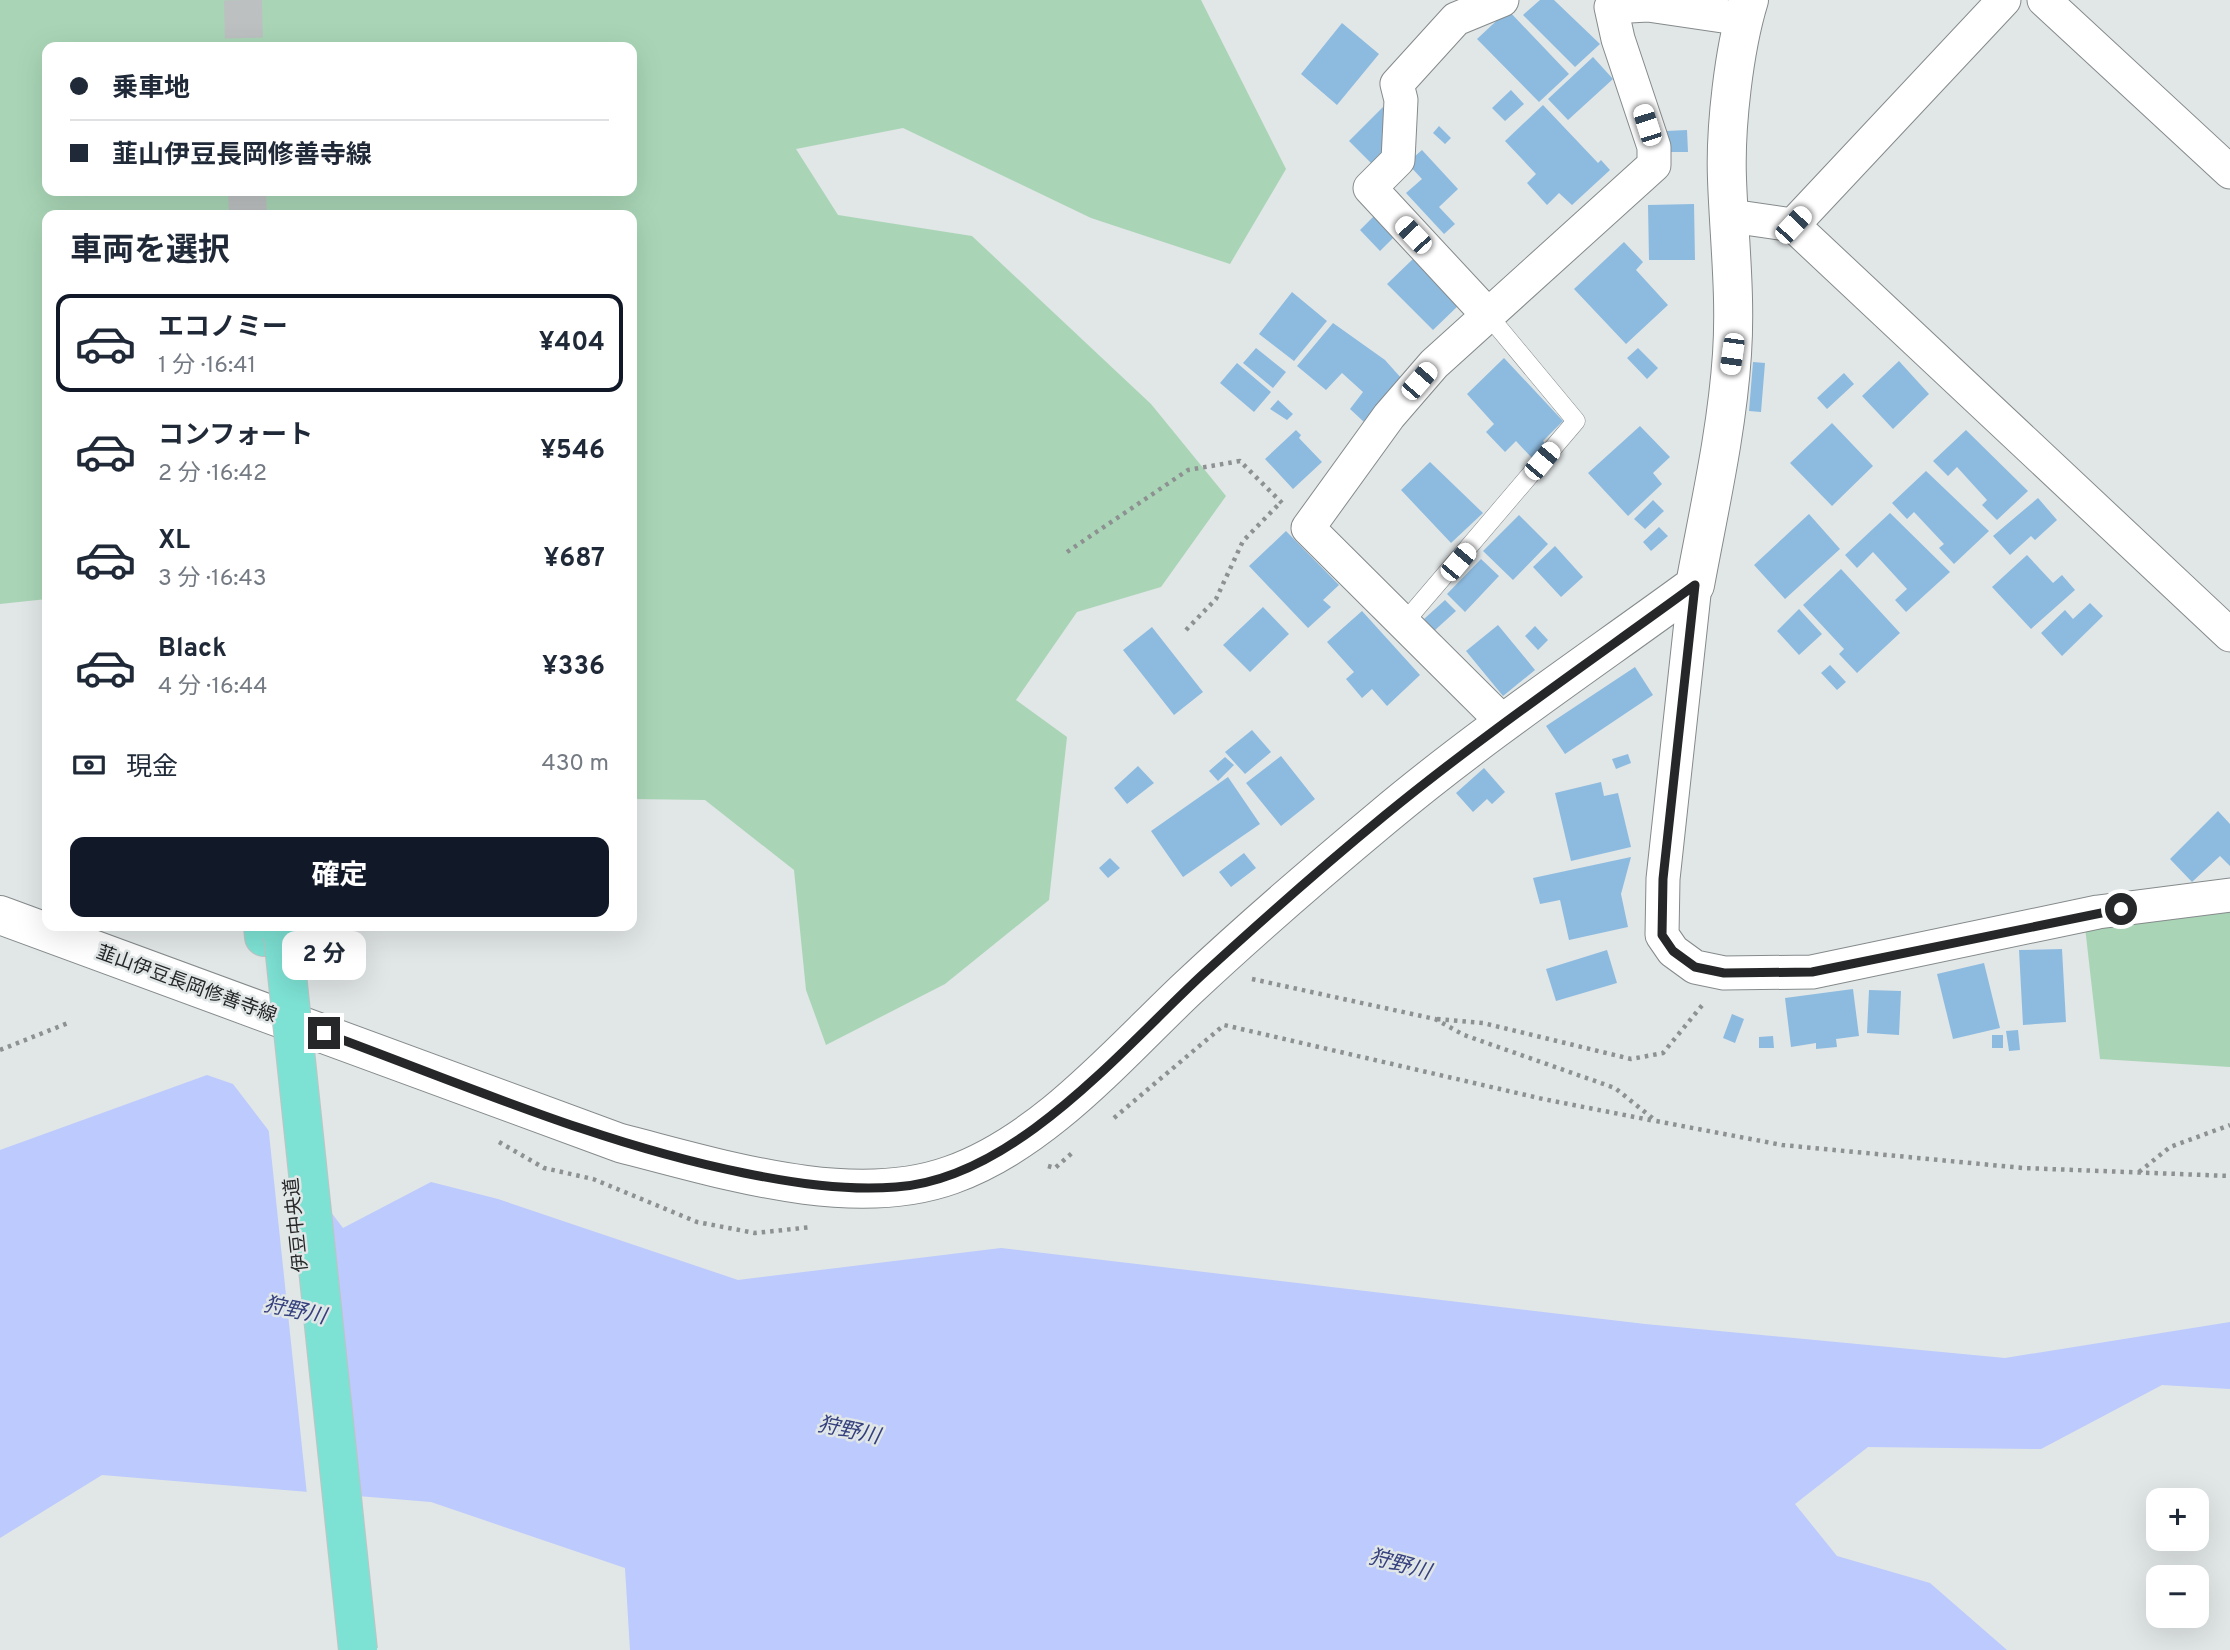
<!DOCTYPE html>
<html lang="ja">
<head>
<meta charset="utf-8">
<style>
  :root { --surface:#fff; --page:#f6f6f7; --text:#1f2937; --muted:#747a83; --line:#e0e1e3; --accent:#111827 }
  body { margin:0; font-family:Overpass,"Noto Sans JP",sans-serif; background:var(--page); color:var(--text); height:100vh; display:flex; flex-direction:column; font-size:26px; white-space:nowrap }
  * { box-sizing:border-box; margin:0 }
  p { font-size:23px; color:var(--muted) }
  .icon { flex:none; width:38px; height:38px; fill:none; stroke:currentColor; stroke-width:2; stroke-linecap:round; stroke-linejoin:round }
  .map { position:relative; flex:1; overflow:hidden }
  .drawer { position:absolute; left:42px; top:210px; width:595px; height:721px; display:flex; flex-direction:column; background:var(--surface); border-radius:14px; box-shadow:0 7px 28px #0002 }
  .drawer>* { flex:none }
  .banner { position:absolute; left:42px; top:42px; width:595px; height:154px; border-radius:14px; box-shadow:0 7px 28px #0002; display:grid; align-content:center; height:154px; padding:0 28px; background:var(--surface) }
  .fabs { position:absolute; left:2146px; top:1488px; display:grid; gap:14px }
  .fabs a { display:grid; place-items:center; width:63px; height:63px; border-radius:14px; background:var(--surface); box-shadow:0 7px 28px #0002; font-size:35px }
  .end { position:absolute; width:32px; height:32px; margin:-16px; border:9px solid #262728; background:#fff; box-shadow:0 0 0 4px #fff }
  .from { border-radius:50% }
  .bubble { position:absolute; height:49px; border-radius:14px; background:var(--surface); box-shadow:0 7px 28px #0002; font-size:23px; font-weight:700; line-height:49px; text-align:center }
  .car { position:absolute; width:21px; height:42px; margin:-21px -10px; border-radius:9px; box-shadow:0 0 5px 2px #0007; background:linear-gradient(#fff 24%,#345 0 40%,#fff 0 76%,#345 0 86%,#fff 0) }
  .banner b { display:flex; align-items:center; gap:24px; height:66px; font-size:26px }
  .banner b+b { border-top:2px solid var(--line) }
  .banner i { width:18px; height:18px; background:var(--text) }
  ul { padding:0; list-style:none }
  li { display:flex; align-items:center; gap:21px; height:98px; margin:0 14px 10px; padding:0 14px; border:4px solid transparent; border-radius:14px }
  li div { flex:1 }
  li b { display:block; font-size:26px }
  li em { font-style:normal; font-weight:700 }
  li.active { border-color:var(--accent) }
  li>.icon { width:63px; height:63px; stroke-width:1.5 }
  h2 { padding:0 28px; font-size:32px; line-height:84px }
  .pay { display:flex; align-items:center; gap:18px; height:77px; padding:0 28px; font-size:26px }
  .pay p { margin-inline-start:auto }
  .button { display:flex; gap:14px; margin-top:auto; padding:14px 28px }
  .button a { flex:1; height:80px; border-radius:14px; background:var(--accent); color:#fff; font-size:28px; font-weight:700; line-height:80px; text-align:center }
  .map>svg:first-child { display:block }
  .green { fill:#a9d5b6; fill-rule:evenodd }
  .water { fill:#bccafd }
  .pier { fill:#e1e6e7 }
  .building { fill:#8dbbe0 }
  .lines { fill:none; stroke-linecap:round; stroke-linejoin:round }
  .highway-tunnel { stroke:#bcc0c1; stroke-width:38; stroke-dasharray:38 19; stroke-linecap:butt }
  .lane-casing { stroke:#858a8b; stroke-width:19 }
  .street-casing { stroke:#858a8b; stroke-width:35 }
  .secondary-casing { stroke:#858a8b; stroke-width:40 }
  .highway-casing { stroke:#c2c3c3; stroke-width:40 }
  .path { stroke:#8e9192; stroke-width:4.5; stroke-dasharray:3.5 5; stroke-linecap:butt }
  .lane { stroke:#fff; stroke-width:18 }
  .street { stroke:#fff; stroke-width:33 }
  .secondary { stroke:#fff; stroke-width:38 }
  .highway { stroke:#7de2d4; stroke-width:38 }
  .highway-bridge-casing { stroke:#c2c3c3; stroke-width:40; stroke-linecap:butt }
  .highway-bridge { stroke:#7de2d4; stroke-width:38 }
  .route { stroke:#262728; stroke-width:9 }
  .labels { text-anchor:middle; stroke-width:5; stroke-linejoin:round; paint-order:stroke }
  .street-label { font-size:19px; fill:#262728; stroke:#e1e6e7 }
  .water-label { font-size:21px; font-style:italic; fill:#35407d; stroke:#e1e6e7 }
</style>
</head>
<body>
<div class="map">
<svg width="2230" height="1650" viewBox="0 0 2230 1650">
  <rect width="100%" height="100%" fill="#e1e6e7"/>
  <!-- green -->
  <path class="green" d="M0,0H1201L1286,169L1230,264L1091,218L903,128L796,149L838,215L972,236L1151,404L1226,496L1161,587L1077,612L1016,700L1067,737L1049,900L945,984L826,1045L806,990L794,870L705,800L632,799V215H47V599L0,604ZM47,47H632V191H47Z
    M2230,911V1067L2100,1059L2085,927Z"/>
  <!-- water -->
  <path class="water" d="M207,1075L233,1084L343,1228L431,1182L498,1199L738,1280L1001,1248L1645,1324L2005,1358L2230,1322V1389L2162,1385L2041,1449L1868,1447L1795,1504L1837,1556L1930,1583L2007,1650H630L625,1568L431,1502L102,1475L0,1538V1150Z"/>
  <!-- pier -->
  <path class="pier" d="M268,1124L324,1198L357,1499L307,1495Z"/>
  <!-- building -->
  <path class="building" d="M1540,0H1554L1600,44L1575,67L1523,15Z
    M1508,10L1569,74L1539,102L1477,39Z
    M1342,23L1379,54L1337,105L1301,74Z
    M1593,57L1613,79L1568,120L1548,99Z
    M1511,90L1524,104L1505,121L1492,108Z
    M1543,105L1598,163L1601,160L1610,170L1572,205L1559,193L1547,205L1527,183L1536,174L1505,141Z
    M1383,107L1393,116L1387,156L1376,168L1349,141Z
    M1439,126L1451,138L1445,144L1433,133Z
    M1687,130L1688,152H1667L1666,131Z
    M1422,150L1458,189L1439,207L1455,224L1444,234L1406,193L1422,179L1407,163Z
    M1694,204L1695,260H1649L1648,205Z
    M1375,215L1395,236L1380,251L1360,230Z
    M1624,242L1643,262L1636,270L1668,305L1626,344L1574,289Z
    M1414,258L1460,304L1433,330L1387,284Z
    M1292,292L1327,321L1294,361L1259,334Z
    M1333,323L1385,360L1402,379L1364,422L1350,409L1363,392L1342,373L1326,390L1297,366Z
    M1256,348L1286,372L1273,388L1243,363Z
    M1638,348L1658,368L1647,379L1627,358Z
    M1504,358L1563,421L1543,441L1546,445L1532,458L1516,441L1505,452L1486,432L1494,424L1467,394Z
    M1899,361L1929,394L1893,429L1862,396Z
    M1753,362L1765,363L1761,412L1749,411Z
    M1237,363L1271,392L1254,412L1220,383Z
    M1844,373L1854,384L1827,409L1817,398Z
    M1278,400L1293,414L1287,420L1270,409Z
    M1832,423L1873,466L1832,506L1790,463Z
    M1640,426L1670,457L1653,473L1662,484L1628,516L1588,473Z
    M1296,430L1301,435L1299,438L1322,462L1293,489L1265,459Z
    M1966,430L2028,491L1997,520L1982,505L1987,500L1957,467L1948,476L1933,461Z
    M1430,462L1483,513L1451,543L1401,490Z
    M1926,471L1989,531L1954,564L1939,548L1944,544L1914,512L1907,519L1892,503Z
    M2038,498L2057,520L2035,540L2031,536L2010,555L1993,536Z
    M1653,500L1664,511L1645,529L1634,519Z
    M1890,513L1950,572L1906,612L1895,600L1907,589L1873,552L1857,568L1845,555Z
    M1809,514L1840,549L1785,599L1754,565Z
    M1519,515L1548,544L1513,580L1483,551Z
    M1659,527L1668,536L1651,551L1643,542Z
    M1286,531L1339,585L1323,600L1331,607L1308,628L1249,566Z
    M1555,546L1583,577L1561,597L1533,567Z
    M2027,555L2053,583L2062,575L2075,590L2031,629L1992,587Z
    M1481,559L1499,576L1465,612L1447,594Z
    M1841,569L1900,633L1857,673L1839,654L1844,649L1803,605Z
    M1445,600L1456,611L1434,631L1424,619Z
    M2090,603L2103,616L2062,656L2041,633L2065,610L2073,619Z
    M1263,607L1289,634L1250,672L1223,645Z
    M1799,609L1822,634L1799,655L1777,631Z
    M1362,611L1420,675L1387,706L1372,689L1362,698L1346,679L1354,672L1327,642Z
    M1498,625L1535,670L1503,696L1466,651Z
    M1535,626L1548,640L1538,650L1525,636Z
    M1152,627L1203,692L1174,715L1123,650Z
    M1830,665L1846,682L1837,690L1821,673Z
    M1635,667L1653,695L1565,754L1546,726Z
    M1252,730L1271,752L1245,774L1225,752Z
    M1628,754L1631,763L1616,769L1612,759Z
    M1281,756L1315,799L1281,826L1246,783Z
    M1225,757L1234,765L1218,781L1209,771Z
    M1138,766L1154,783L1127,804L1114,788Z
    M1484,768L1505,792L1492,804L1487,799L1473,812L1456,793Z
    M1228,777L1260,824L1183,877L1151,831Z
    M1601,782L1604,796L1618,793L1631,847L1571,861L1555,793Z
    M2218,811L2230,824V866L2220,856L2192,882L2170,859Z
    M1244,853L1256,868L1231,887L1219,872Z
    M1631,857L1621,894L1628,927L1569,940L1560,900L1540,904L1533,878Z
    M1110,858L1120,868L1108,878L1099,868Z
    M2062,949L2066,1022L2023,1025L2019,950Z
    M1607,950L1617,983L1556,1001L1546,969Z
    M1984,963L2000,1028L1953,1039L1937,974Z
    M1853,989L1859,1036L1836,1039L1837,1047L1816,1049V1043L1791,1047L1785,998Z
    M1869,990L1901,991L1899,1035L1867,1033Z
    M1732,1014L1744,1019L1735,1043L1723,1038Z
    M2018,1030L2020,1050L2009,1051L2006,1031Z
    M1992,1035H2003V1048H1992Z
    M1773,1036L1774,1048H1759V1037Z"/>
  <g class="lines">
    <!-- highway-tunnel -->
    <path class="highway-tunnel" d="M243,0L244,47
      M247,191L248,215"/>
    <defs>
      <path id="lane" d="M1403,624L1576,421L1488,315"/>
      <path id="street" d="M2044,0L2230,172
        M1731,216L1793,225L2230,635
        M1793,225L2004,0
        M1488,315L1370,188L1398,160L1401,100L1397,84L1456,19L1502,0
        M1695,585L1663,879L1662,935L1673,951L1695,967L1724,973L1812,972L2098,912L2230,895
        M1505,724L1308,528L1389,416L1434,364L1654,165V147L1618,39L1611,7L1648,5L1743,19"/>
      <path id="secondary" d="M0,915L620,1143C719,1168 851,1211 951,1175C1044,1142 1118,1054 1188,988C1251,929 1317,872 1383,817C1482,734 1591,661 1695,585C1709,509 1727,431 1732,354C1736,296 1729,237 1727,179C1725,127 1734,49 1749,0"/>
      <path id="highway" d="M263,926L264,937"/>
    </defs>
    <!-- lane casing -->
    <use href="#lane" class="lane-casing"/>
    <!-- street casing -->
    <use href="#street" class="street-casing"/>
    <!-- secondary casing -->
    <use href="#secondary" class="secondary-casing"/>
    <!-- highway casing -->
    <use href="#highway" class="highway-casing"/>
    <!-- path -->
    <path class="path" d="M1067,552L1188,470L1240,461L1282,503
      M1186,630L1216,599L1243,541L1278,505
      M1252,979L1435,1019L1464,1035L1615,1088L1656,1121L1782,1145L2023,1168L2230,1176
      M1437,1019L1483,1023L1631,1059L1663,1053L1704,1003
      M0,1050L68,1023
      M1114,1118L1224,1025L1543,1099L1655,1121
      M499,1142L544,1168L593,1179L697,1222L755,1233L812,1227
      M1048,1166L1055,1168L1072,1153
      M2139,1172L2170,1147L2230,1125"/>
    <!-- lane -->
    <use href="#lane" class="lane"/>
    <!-- street -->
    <use href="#street" class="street"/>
    <!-- secondary -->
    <use href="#secondary" class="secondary"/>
    <!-- highway -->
    <use href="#highway" class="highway"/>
    <defs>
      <path id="highway-bridge" d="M283,936L358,1650"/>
    </defs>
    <!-- highway-bridge casing -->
    <use href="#highway-bridge" class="highway-bridge-casing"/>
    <!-- highway-bridge -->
    <use href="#highway-bridge" class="highway-bridge"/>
  </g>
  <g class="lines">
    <!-- route -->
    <path class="route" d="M324,1033C463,1084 599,1144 744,1173C794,1183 845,1191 896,1187C1014,1179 1120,1051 1202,975C1261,921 1322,867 1384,816C1484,734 1591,661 1695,585L1663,879L1662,935L1673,951L1695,967L1724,973L1812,972L2121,909"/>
  </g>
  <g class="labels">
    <!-- street labels -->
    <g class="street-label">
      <text transform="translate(187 983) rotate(20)" y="7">韮山伊豆長岡修善寺線</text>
      <text transform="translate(295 1225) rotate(-96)" y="7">伊豆中央道</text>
    </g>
    <!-- water labels -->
    <g class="water-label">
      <text transform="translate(295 1310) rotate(12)" y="7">狩野川</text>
      <text transform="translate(849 1430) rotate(12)" y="7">狩野川</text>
      <text transform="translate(1400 1564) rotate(15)" y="7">狩野川</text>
    </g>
  </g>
</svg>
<div class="fabs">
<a>+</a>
<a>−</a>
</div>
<i class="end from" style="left:2121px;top:909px"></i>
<i class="end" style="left:324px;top:1033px"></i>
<div class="bubble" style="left:282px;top:931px;width:84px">2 分</div>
<i class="car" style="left:1647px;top:125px;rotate:342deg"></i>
<i class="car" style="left:1793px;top:225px;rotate:43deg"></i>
<i class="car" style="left:1413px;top:235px;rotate:317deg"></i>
<i class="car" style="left:1732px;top:354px;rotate:188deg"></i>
<i class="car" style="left:1419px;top:381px;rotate:41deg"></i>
<i class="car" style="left:1542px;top:461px;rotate:40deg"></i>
<i class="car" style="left:1458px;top:562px;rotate:40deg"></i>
<div class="banner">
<b><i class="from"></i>乗車地</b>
<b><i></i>韮山伊豆長岡修善寺線</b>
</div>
<section class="drawer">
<h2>車両を選択</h2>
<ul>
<li class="active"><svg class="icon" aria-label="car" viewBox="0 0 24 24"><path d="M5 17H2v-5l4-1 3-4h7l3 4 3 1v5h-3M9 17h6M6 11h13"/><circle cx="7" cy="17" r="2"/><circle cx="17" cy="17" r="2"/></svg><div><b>エコノミー</b><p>1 分 · 16:41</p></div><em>¥404</em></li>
<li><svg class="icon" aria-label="car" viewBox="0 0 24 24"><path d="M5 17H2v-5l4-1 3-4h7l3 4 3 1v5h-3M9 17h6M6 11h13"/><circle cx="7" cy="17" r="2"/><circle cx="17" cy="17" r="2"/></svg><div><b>コンフォート</b><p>2 分 · 16:42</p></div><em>¥546</em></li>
<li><svg class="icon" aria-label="car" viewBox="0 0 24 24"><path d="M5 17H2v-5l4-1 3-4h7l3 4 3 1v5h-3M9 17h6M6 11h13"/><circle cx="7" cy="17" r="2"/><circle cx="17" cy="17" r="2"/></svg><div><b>XL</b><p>3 分 · 16:43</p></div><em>¥687</em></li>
<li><svg class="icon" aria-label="car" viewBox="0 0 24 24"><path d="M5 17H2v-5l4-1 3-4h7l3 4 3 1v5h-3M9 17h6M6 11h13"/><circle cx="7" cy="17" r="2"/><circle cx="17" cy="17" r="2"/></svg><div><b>Black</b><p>4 分 · 16:44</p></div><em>¥336</em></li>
</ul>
<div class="pay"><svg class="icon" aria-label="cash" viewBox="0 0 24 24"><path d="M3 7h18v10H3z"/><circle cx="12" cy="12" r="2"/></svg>現金<p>430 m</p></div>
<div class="button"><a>確定</a></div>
</section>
</div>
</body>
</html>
